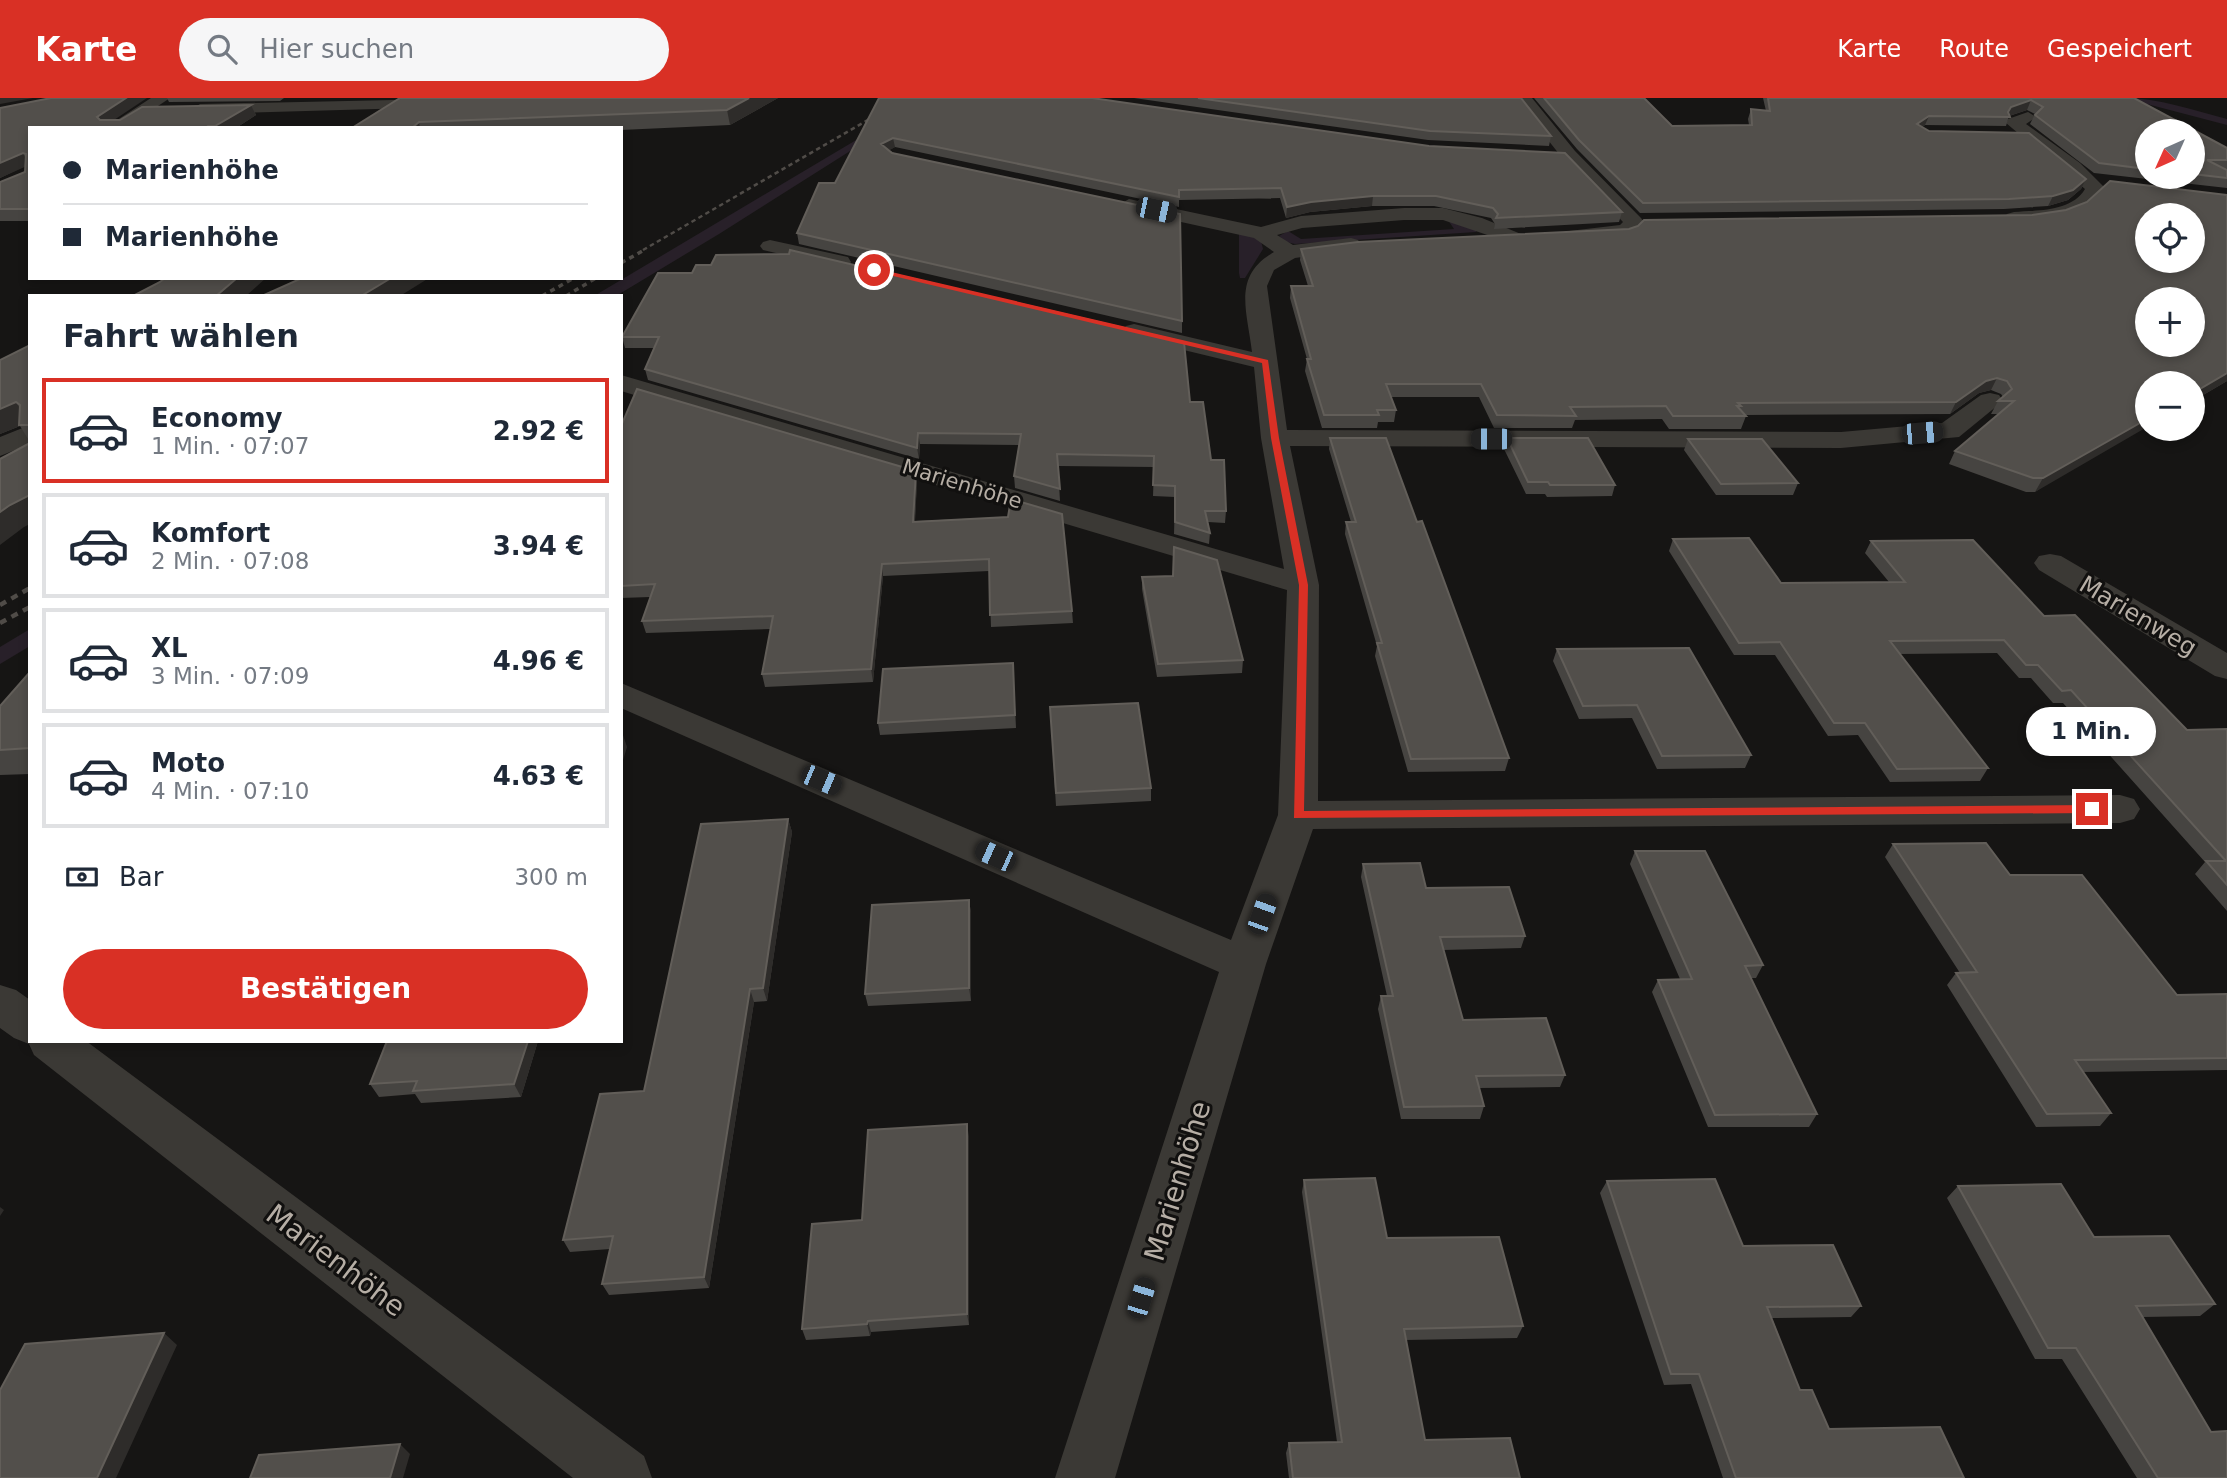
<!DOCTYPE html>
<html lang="de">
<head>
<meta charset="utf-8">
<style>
  :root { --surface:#fff; --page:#f6f6f7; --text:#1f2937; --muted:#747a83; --line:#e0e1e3; --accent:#d93025 }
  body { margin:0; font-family:"DejaVu Sans",sans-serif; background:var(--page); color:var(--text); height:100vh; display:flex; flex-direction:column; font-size:26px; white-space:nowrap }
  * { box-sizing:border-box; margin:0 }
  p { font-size:23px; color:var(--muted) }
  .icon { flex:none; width:38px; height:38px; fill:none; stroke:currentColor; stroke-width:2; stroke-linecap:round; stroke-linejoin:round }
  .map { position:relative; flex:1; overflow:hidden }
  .drawer { position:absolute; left:28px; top:196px; width:595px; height:749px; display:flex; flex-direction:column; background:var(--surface); border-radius:0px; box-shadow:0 4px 10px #0003 }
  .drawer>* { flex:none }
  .hud { position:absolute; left:28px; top:28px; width:595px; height:154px; border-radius:0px; box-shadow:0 4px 10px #0003; display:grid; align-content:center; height:154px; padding:0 35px; background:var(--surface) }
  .needle { width:46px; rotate:225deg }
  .buttons { position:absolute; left:2135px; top:21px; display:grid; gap:14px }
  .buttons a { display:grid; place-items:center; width:70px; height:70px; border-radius:50%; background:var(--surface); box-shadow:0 4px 10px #0003; font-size:35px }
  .end { position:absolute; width:32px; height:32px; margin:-16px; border:9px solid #d93025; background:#fff; box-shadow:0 0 0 4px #fff }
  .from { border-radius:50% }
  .bubble { position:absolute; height:49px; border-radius:24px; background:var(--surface); box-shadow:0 4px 10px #0003; font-size:23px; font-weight:700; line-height:49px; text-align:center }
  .car { position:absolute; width:21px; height:42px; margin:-21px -10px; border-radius:9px; box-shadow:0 0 5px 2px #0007; background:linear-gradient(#222 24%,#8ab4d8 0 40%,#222 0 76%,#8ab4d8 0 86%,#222 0) }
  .hud b { display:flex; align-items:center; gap:24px; height:66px; font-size:26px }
  .hud b+b { border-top:2px solid var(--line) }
  .hud i { width:18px; height:18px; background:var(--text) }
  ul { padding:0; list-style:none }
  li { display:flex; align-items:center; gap:21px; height:105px; margin:0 14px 10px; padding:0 21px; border:4px solid var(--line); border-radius:0px }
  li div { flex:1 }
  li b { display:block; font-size:26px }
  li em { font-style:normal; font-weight:700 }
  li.selected { border-color:var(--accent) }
  li>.icon { width:63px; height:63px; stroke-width:1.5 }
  h2 { padding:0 35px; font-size:32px; line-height:84px }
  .pay { display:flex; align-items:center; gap:18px; height:77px; padding:0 35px; font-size:26px }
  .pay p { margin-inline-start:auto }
  .button { display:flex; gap:14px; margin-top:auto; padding:14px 35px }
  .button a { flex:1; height:80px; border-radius:42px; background:var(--accent); color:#fff; font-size:28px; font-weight:700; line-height:80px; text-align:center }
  header { display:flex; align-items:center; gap:42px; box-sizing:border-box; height:98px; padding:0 35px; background:var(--accent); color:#fff }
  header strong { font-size:33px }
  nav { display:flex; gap:38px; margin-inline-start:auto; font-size:24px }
  .search { width:490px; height:63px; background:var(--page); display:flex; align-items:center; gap:18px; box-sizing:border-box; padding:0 24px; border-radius:38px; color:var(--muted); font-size:26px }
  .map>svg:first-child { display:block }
  .green { fill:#282029 }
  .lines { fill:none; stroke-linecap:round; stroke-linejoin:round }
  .street { fill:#3b3935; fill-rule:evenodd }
  .rail-far2 { stroke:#504c48; stroke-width:2.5; stroke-dasharray:4.5 3.5; stroke-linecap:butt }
  .rail-far1 { stroke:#504c48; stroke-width:3.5; stroke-dasharray:5 4.5; stroke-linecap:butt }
  .rail { stroke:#504c48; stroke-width:4.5; stroke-dasharray:7 6; stroke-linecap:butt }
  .wall { fill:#464441; fill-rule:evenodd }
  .shaded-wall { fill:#2e2c2a }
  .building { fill:#524f4b; stroke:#625e59; stroke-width:2; fill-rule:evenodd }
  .route { fill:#d93025 }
  .labels { text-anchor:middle; stroke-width:6; stroke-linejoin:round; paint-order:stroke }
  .far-street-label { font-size:21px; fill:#b6aea5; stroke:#11100f }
  .street-label { font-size:24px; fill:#b6aea5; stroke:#11100f }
  .near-street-label { font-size:28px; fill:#b6aea5; stroke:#11100f }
</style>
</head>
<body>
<header>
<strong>Karte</strong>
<div class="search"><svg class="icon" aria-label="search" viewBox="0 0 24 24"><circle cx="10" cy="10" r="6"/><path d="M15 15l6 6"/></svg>Hier suchen</div>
<nav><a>Karte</a><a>Route</a><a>Gespeichert</a></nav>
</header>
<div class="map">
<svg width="2227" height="1380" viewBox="0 0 2227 1380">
  <rect width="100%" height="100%" fill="#161514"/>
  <!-- green -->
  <path class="green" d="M934,0L719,136L616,198H594L910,10Z
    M2124,0C2159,0 2193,12 2227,21V27Z
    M1448,122L1477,131L1476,134L1295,146L1286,144L1279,138L1288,133L1301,141L1454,131Z
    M1239,136H1247L1261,143L1263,151L1245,180H1240L1239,175Z
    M30,531V548L0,566V549Z"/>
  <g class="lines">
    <!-- street -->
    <path class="street" d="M151,0H170L125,30H105Z
      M1515,0H1532L1575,53L1641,120L1644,124L1633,137L1576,143L1569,141L1566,137L1569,133L1620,127L1623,124L1563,61Z
      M440,1L446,3L448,6L446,9L200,16L192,11L200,6Z
      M2028,14L2036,19L2026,26L2080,65L2105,90C2088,119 2039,132 2007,124L2004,120L2007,116L2014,114C2038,112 2071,114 2085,91L2006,25L2008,21Z
      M1129,101L1261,129L1301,118L1404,110H1443L1482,120L1521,136L1524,140L1521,144L1514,146L1443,122H1404L1302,130L1277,137L1293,147L1351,140L1358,142L1361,146L1358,150L1351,152L1295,160L1274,172L1267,188L1287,332L1841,334L1942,325L1981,297L1990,295L1999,297L2003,303L1959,339L1841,350L1290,348L1319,487L1318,703L2120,697L2134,701L2140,711L2134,721L2120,725L1313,731L1266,866L1115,1380H1055L1219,874L621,610V585L1231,842L1278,717L1287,492L621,293V277L1284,471L1261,340L1254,269L1126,238L1122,233L1126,228L1134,226L1252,254C1247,212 1232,178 1274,154L1254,140L1122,111L1119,107Z
      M770,142L848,159L851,164L848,169L840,170L763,152L760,148L763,144Z
      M30,327V346L0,358V339Z
      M2050,456L2061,458L2227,555V581L2215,578L2039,472L2034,465L2039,458Z
      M0,887L16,892L30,902V943H86L644,1358L652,1380H573L34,957L29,946L14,940L0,930Z"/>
    <!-- rail-far2 -->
    <path class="rail-far2" d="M643,152L906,0"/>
    <!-- rail-far1 -->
    <path class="rail-far1" d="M621,165L646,151
      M542,198L574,180
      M566,198L596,180"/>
    <!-- rail -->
    <path class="rail" d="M0,507L30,490
      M0,525L30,509"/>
  </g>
  <!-- wall -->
  <path class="wall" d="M167,0H284L280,3L169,4Z
    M400,0H778L730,27L621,32V30H352Z
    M879,0L1622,114L1619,124L1494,131L1495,126L1491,120L1434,108H1372L1310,114L1286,120L1280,100L1179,102V109L895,49L889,52L1182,223V235L799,146L797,135L835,85Z
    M1134,0H1521L1551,38L1549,48L1428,42Z
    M1534,0H1644L1672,28L1749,27L1748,21L1751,11L1766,13L1763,0H2134L2227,50V90L2094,75L2030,26L2035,16L2027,12L2009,18L2006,28L1925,27L1922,29L1929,33L2086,81L2081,91L2068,102L2048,108L2004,111L1640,115L1577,51ZM2147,33H2193V79H2147Z
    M251,7L256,17L236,30H30V123H0V84L25,74V68L0,80V10L120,22Z
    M2227,97V283L2193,303V285L2035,394H2026L1949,366L1955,353L1999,316H1991L1998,303L2003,299L2001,296L1991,292L1979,295L1950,316L1745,317L1746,318L1741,331H1669L1662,321L1575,322L1572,330H1494L1479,299H1391L1396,312L1394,324H1378L1377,330H1322L1305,273L1307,261L1290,200L1291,188H1308L1300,162L1301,151L2032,117Z
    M658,175L1190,304L1211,362L1226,413L1225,425L1208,424L1210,435L1209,446L1174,436L1175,399L1153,398L1154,369L1058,368L1060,403L1015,390L1014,378L1019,347L920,346L919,361L648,282L645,271L655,250H625L622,239Z
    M30,247V344L20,328L0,336V262Z
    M621,328L917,384L915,423L1008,419L1072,513L1073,525L991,529L989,473L883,478L873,584L765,589L762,576L771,531L646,535L642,523L650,499L621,500Z
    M1330,340L1417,424L1509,660L1505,673L1408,674L1375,558L1377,548L1345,436L1346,424H1351L1329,351Z
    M1507,340L1615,387L1612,398L1547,399L1545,396H1526L1504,351Z
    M1688,341L1798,385L1793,397H1716L1684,352Z
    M1673,441L1781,485L1889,484L1865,455L1871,443L2044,518L2187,632L2227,631V813L2195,776L2205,764L2063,605H2053L2031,580H2019L1997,555L1899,556L1988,670L1980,683L1890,684L1858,637L1828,638L1775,557H1734L1669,453Z
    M1142,479L1243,562L1242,575L1157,579L1142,491Z
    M1557,551L1751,657L1745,670L1657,671L1632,620L1579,621L1553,563Z
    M1013,565L1016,630L880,637L878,625Z
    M30,574V676L0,677V608Z
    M1050,609L1151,690V703L1056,708Z
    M788,721L792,734L767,903L754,904L709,1190L609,1197L602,1186L610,1151L570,1154L563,1142L644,993Z
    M1893,746L2010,777L2177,897L2227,896V972L2083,974L2111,1015L2100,1028L2036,1029L1947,887L1956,875H1960L1885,759Z
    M1635,753L1763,867L1756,880H1751L1817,1016L1809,1029H1708L1652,894L1658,882L1680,881L1630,766Z
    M1363,766L1426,790L1525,838L1521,850L1443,852L1463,922L1565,977L1560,989L1479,990L1484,1008L1480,1021H1401L1378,911L1381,898H1387L1361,779Z
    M969,802L971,815V903L868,908L865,896Z
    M538,943L521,999L421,1005L415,996L379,999L370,986Z
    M969,1038V1227L871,1234L870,1238L806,1242L802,1231L862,1122Z
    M1304,1082L1387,1140L1523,1228L1517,1240L1406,1242L1425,1342L1520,1380H1289L1286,1355L1289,1345L1337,1344L1302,1094Z
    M1607,1083L1743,1148L1861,1208L1851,1219L1772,1220L1800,1292L1829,1331L1964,1380H1723L1691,1286L1664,1287L1600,1095Z
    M1958,1088L2094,1139L2215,1206L2200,1218L2143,1219L2227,1380H2137L2062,1261H2035L1947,1100Z"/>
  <!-- shaded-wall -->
  <path class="shaded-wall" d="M0,0H33L0,6Z
    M126,0H147L102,30L97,19Z
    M749,0H778L730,27L727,12Z
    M2031,2L2027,12L2006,19L2011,9Z
    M251,7L256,17L236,30H216L215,28Z
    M1929,18L1925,27L1914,36L1917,26Z
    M419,24L420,30H412Z
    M893,40L895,49L883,56L881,46Z
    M23,55L29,67L0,80V65Z
    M2086,81L2081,91L2068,102L2048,108L2053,98Z
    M1373,98L1372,108L1310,114L1286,120L1287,109L1311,104Z
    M237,180H266L246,198H216Z
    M391,180H429L400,198H361Z
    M2227,275V283L2193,303V295Z
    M1997,280L1991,292L1979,295L1950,316L1956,304L1986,283Z
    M16,304L29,325L19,327L20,328L0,336V311Z
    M2147,321V329L2035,394L2043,380Z
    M918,335L920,346L919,361L917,350Z
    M916,373L917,384L914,435L913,424Z
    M30,397V426L24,429L0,447V414L10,407Z
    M882,466L883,478L873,584L871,571Z
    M623,637L627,649L621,669V642Z
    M788,721L792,734L767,903L763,890Z
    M969,802L971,815V903L969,890Z
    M750,891L754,904L709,1190L704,1179Z
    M528,943H538L521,999L514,986Z
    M967,1026L969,1038V1227L967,1216Z
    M0,1109L4,1112L0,1118Z
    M868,1223L871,1234L870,1238L867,1226Z
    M164,1235L177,1247L116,1380H97Z
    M400,1346L410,1356L403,1380H390Z"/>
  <!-- building -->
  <path class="building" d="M51,0H126L97,19L100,22H120L142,9L251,7L215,28H208L205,30H30V111H0V84L25,74L26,56L23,55L0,65V10Z
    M400,0H749L727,12L419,24L412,30H352Z
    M879,0H1092L1429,48L1565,55L1622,114L1496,120L1498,116L1493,110L1436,98H1373L1311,104L1287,109L1281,90L1179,92V99L893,40L881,46L892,55L1180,116L1182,223L797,135L819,85H835Z
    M1198,0H1521L1551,38L1430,33Z
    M1544,0H1644L1672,28L1752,27L1751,11L1770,13L1768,0H2134L2227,50V62H2207L2227,72V80L2193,76V33H2147V71L2099,65L2035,17L2043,9L2031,2L2011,9L2008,14L2010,19L1929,18L1917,26L1929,33L2029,35L2086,81L2073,92L2053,98L2009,101L1643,105L1579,42Z
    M2110,83L2227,97V275L2193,295V285H2147V321L2043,380H2033L1955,353L2014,303H1998L2012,291L2007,283L1997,280L1986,283L1956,304L1738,305L1741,308H1737L1746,318H1673L1666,308L1570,309L1576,318L1497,317L1481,286H1386L1396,312H1377L1379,317H1324L1307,261H1311L1291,188H1313L1301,151L1358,144L1629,131L1638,128L1644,122L2032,117L2066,112L2087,104ZM2147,117H2193V163H2147ZM2147,201H2193V247H2147Z
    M790,152L1184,244L1190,304H1203L1211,362H1224L1226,413H1205L1210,435L1175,424V388L1153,387L1154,358L1057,356L1060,391L1014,378L1021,336L918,335L917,350L645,271L659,239H622L658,175H692L696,167H711L716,157L789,156Z
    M165,180H237L216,198H133L160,184Z
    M302,180H391L361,198H262Z
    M30,247V327H19L20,307L16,304L0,311V262Z
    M637,291L916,373L913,424L1008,419L1011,401L1062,416L1072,513L990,517L989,461L882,466L871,571L762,576L773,518L642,523L655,486L621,488V328Z
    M1330,340H1386L1417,424L1422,423L1509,660L1411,661L1377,545H1382L1346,424H1356Z
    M1507,340H1588L1615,387H1550L1548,384H1528Z
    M1688,341H1762L1798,385L1721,386Z
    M30,345V397L10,407L0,414V361Z
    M1749,440L1781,485L1905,484L1871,443L1973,442L2044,518L2075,517L2187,632L2227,631V787L2206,763H2226L2071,592L2062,593L2038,567H2026L2004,542L1890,543L1988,670L1897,671L1865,625H1834L1780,544L1739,545L1673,441Z
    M1174,449L1217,462L1243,562L1158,566L1142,479L1173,478Z
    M1689,550L1751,657L1662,658L1637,607L1583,608L1557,551Z
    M1013,565L1015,617L878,625L883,571Z
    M30,574V650L0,652V608Z
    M1138,605L1151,690L1056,695L1050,609Z
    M788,721L763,890L750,891L704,1179L602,1186L613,1138L563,1142L600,996L644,993L701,726Z
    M1986,745L2010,777H2082L2177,897L2227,896V960L2075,962L2111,1015L2047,1016L1956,875L1977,874L1893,746Z
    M1635,753H1705L1763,867L1745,868L1817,1016L1715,1017L1658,882L1692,881Z
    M1420,765L1426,790L1509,789L1525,838L1440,839L1463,922L1546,920L1565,977L1476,978L1484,1008L1404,1009L1381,898H1393L1363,766Z
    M969,802V890L865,896L872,807Z
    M387,943H528L514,986L413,993L417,983L370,986Z
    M967,1026V1216L868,1223L867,1226L802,1231L812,1126L862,1122L868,1032Z
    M1375,1080L1387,1140L1499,1139L1523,1228L1404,1231L1425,1342L1510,1340L1520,1380H1293L1289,1345L1342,1344L1304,1082Z
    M1715,1081L1743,1148L1833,1147L1861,1208L1767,1209L1800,1292H1812L1829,1331L1940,1329L1964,1380H1736L1699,1276H1671L1607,1083Z
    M2061,1086L2094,1139L2169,1138L2215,1206L2136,1208L2211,1334L2227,1333V1380H2158L2076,1250H2048L1958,1088Z
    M164,1235L97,1380H0V1292L25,1246Z
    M400,1346L390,1380H250L259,1357Z"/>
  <!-- route -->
  <path class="route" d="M874,170L1268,262L1279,340L1308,487L1304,713L2092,707L2098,711L2092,715L1294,720L1299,487L1271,340L1262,265L872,173Z"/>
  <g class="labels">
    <!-- far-street labels -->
    <g class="far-street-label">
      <text transform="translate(962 386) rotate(17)" y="7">Marienhöhe</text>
    </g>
    <!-- street labels -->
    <g class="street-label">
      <text transform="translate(2138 518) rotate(31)" y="8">Marienweg</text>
    </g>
    <!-- near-street labels -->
    <g class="near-street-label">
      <text transform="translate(1177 1083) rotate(-73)" y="10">Marienhöhe</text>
      <text transform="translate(336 1162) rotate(37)" y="10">Marienhöhe</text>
    </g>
  </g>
</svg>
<div class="buttons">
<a><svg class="needle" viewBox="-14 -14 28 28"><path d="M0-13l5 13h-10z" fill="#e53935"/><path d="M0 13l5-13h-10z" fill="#747a83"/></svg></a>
<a><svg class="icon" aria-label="locate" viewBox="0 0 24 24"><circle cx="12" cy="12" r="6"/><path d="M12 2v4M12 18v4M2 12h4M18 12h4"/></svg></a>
<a>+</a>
<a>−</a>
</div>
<i class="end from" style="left:874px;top:172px"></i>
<i class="end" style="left:2092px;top:711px"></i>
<div class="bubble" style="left:2026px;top:609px;width:130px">1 Min.</div>
<i class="car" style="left:1156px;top:112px;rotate:102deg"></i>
<i class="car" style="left:1922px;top:335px;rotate:85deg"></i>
<i class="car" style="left:1491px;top:341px;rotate:270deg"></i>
<i class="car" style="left:821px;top:682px;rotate:113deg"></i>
<i class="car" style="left:995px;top:758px;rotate:294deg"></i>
<i class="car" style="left:1262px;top:816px;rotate:20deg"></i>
<i class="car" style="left:1141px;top:1200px;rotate:17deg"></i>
<div class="hud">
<b><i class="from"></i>Marienhöhe</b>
<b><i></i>Marienhöhe</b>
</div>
<section class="drawer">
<h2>Fahrt wählen</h2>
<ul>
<li class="selected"><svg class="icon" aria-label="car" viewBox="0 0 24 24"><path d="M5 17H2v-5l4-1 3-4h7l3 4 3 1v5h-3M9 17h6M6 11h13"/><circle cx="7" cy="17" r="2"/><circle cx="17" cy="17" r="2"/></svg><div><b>Economy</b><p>1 Min. · 07:07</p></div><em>2.92 €</em></li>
<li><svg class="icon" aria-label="car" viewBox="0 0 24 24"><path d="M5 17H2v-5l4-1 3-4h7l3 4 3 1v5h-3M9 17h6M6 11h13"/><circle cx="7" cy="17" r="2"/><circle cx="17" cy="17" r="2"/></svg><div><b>Komfort</b><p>2 Min. · 07:08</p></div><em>3.94 €</em></li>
<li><svg class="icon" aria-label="car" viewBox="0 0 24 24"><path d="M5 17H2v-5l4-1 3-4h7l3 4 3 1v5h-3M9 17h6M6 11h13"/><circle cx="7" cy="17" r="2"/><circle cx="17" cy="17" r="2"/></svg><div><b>XL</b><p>3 Min. · 07:09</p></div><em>4.96 €</em></li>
<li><svg class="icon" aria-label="car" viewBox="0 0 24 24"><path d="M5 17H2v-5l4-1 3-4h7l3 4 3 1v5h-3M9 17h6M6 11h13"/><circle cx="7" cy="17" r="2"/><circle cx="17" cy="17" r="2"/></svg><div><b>Moto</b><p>4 Min. · 07:10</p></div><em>4.63 €</em></li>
</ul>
<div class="pay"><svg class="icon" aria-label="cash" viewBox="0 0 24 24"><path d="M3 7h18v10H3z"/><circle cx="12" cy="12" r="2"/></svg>Bar<p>300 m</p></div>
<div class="button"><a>Bestätigen</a></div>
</section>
</div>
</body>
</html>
